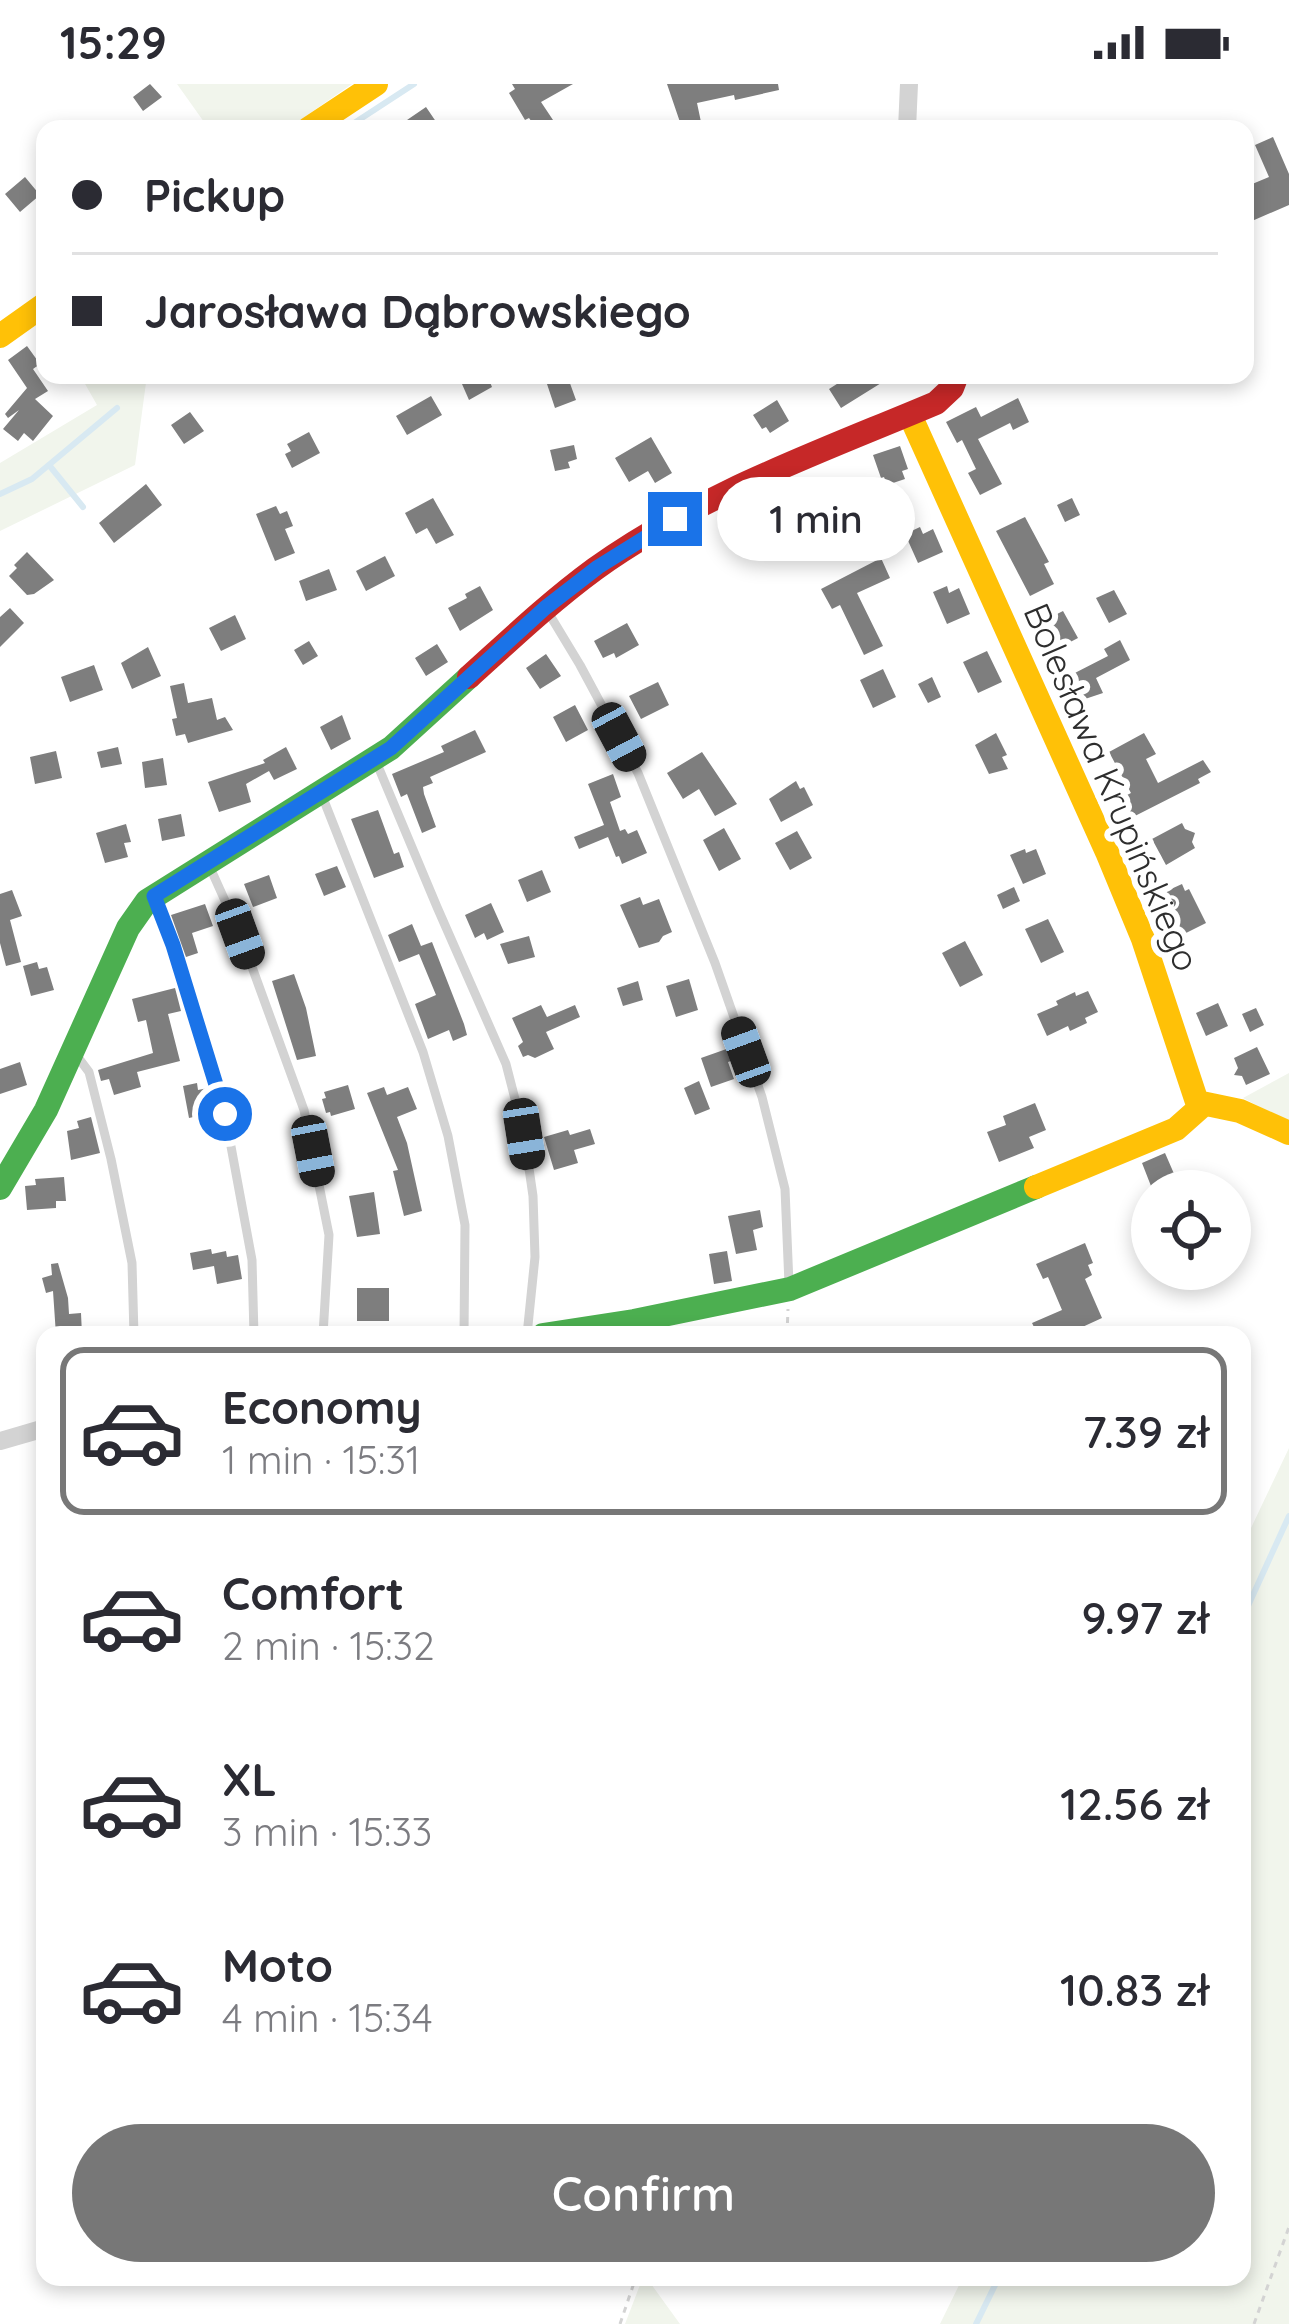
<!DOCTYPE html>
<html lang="en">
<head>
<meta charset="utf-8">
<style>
  :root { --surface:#fff; --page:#f2f2f3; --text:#2b2b33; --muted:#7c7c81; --line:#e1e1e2; --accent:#777 }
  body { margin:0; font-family:Quicksand,sans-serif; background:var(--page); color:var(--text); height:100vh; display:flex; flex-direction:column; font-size:45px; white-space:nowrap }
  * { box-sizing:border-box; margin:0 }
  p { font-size:39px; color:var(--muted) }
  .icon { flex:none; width:66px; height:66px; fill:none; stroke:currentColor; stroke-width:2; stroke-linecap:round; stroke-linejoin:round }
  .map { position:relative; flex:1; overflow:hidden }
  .drawer { position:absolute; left:36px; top:1242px; width:1215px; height:960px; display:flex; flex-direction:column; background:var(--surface); border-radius:24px; box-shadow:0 6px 18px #0003 }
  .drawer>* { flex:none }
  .banner { position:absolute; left:36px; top:36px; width:1218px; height:264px; border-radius:24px; box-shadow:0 6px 18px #0003; display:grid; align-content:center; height:264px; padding:0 36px; background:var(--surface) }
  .buttons { position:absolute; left:1131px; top:1086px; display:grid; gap:24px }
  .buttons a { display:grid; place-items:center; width:120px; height:120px; border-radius:50%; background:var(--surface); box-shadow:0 6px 18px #0003; font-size:60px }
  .end { position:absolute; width:54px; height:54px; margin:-27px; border:15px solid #1a73e8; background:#fff; box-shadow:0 0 0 6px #fff }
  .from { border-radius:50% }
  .bubble { position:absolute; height:84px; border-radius:42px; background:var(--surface); box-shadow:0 6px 18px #0003; font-size:39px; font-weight:600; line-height:84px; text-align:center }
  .car { position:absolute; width:36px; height:72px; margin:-36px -18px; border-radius:15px; box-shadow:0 0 9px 3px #0007; background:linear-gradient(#222 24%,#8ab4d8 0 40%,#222 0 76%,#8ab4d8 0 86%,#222 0) }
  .banner b { display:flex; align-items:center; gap:42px; height:114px; font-size:45px }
  .banner b+b { border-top:3px solid var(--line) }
  .banner i { width:30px; height:30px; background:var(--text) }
  ul { padding:21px 0 0; list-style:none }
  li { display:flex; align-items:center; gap:36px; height:168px; margin:0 24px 18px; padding:0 12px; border:6px solid transparent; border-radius:24px }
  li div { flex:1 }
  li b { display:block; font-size:45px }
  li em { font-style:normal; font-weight:600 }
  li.active { border-color:var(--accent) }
  li>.icon { width:108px; height:108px; stroke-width:1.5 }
  .button { display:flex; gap:24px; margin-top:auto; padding:24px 36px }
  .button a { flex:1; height:138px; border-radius:72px; background:var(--accent); color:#fff; font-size:48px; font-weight:600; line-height:138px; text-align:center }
  .status { display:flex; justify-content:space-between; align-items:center; height:84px; padding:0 60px; background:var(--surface); direction:ltr }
  .status svg { height:33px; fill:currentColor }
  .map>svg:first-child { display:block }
  .green { fill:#f1f5ec }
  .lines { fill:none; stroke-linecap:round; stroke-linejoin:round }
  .stream { stroke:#d8e9f2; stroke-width:6 }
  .building { fill:#7e7e7e }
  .path { stroke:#d3d3d3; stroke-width:3; stroke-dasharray:6 6; stroke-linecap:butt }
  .lane { stroke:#d3d3d3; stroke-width:9 }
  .street { stroke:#d3d3d3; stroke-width:18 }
  .fast { stroke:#4caf50; stroke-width:24 }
  .slow { stroke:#ffc107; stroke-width:24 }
  .jam { stroke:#c62828; stroke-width:24 }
  .route { stroke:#1a73e8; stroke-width:15 }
  .labels { text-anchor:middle; stroke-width:12; stroke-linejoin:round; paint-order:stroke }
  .street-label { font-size:36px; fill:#2e2e2e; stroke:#fff }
</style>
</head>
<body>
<div class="status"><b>15:29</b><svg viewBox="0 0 49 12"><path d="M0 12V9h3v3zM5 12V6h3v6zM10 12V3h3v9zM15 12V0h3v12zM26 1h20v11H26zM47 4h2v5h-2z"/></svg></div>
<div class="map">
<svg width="1289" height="2240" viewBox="0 0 1289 2240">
  <rect width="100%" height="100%" fill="#fff"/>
  <!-- green -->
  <path class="green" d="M177,0H352L287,45H209Z
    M80,291H147L135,381L0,447V379L97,321Z
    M1289,989V1038L1243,1014Z
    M1289,1364V2240H940L963,2193H1242V1463Z
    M643,2193H646L680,2240H625Z"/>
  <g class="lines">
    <!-- stream -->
    <path class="stream" d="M345,45L414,0
      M49,381L83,423
      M0,410L32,395L117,324
      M1242,1535L1289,1432
      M976,2240L999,2193"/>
  </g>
  <!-- building -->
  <path class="building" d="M150,0L162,13L143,27L133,13Z
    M512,0H573L541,18L559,45H537L529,34L525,36L509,9L515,5Z
    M667,0H778L779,6L735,16L734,11L697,19L701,38L682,44Z
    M426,23L441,45H413L407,36Z
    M1273,53L1289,90V121L1245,140V103L1269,93L1255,61Z
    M25,93L40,111L20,128L5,110Z
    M27,262L40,280L33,285L48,307L35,315L53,332L33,357L24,349L18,357L3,345L19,326L8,334L5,330L27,304L8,276Z
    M487,291L492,303L469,316L462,300Z
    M544,291H567L576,316L555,324Z
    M851,291H894L841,324L829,305Z
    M431,312L442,331L407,351L396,332Z
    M1018,314L1029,338L1013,346L1010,339L978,355L1002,400L980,411L968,389L976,385L962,356L957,359L946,338L976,323L981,333Z
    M777,316L789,337L770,349L766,343L762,345L753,331Z
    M190,328L204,347L184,360L171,341Z
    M309,348L320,369L292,384L285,370L291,367L287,360Z
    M651,353L672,389L655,399L648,387L629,398L615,374Z
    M574,361L577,375L568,378L570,384L555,387L550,366Z
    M900,362L908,385L902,387L905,395L887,401L884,393L881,394L873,371Z
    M809,396L819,417L789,431L780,410Z
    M146,400L162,421L114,459L99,439Z
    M433,414L454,451L436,460L427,444L416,450L405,429Z
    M1072,414L1080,431L1065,438L1057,421Z
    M276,422L280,430L287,427L293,442L285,445L295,469L275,477L256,430Z
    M1025,433L1049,478L1044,480L1054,500L1030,512L996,447Z
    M920,443L923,450L933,445L943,468L918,479L905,450Z
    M27,468L54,496L34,510L27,511L9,492L17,484L14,481Z
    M385,472L395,492L366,507L356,487Z
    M881,474L890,494L857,509L883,562L864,571L840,521L832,525L821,505Z
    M329,485L337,506L306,517L299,497Z
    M480,502L493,526L460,547L448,524L467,514L465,510Z
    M947,502L949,509L959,504L970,530L947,540L933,508Z
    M1114,506L1127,530L1109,539L1096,514Z
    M10,524L24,539L0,563V533Z
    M1063,527L1078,554L1053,567L1041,538Z
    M235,531L246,555L221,567L209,544Z
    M627,539L639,561L616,574L614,569L603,574L594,557Z
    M1120,556L1130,576L1096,594L1103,609L1079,617L1067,593L1108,572L1104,565Z
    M309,557L318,572L303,581L294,566Z
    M437,560L448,578L426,592L415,574Z
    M148,563L161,592L132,605L121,579Z
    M987,567L1002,598L978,609L963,578Z
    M546,570L561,592L540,605L526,584Z
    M94,581L103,606L70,618L61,593Z
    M883,585L896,613L873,624L860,596Z
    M932,593L941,613L928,619L918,600Z
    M658,598L669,621L641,635L629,612Z
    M184,599L188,619L212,614L217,636L225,633L233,646L188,659L185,650L176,652L172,635L177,634L170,602Z
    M575,621L588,646L566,658L553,633Z
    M342,631L351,655L331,666L320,643Z
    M475,646L486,668L430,693L433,699L423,703L424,710L436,743L422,749L407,710L401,713L392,690L444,668L441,662Z
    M996,649L1007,671L1002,673L1008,685L989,690L975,661Z
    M1144,649L1156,670L1146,675L1158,699L1203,676L1211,688L1198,695L1200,699L1129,735L1119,715L1131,709L1109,668Z
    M118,663L122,680L101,684L97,668Z
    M286,663L297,685L274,696L269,687L246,700L251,718L219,728L208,698L265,679L263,676Z
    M56,667L62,694L35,700L30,673Z
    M702,668L737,720L715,732L699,705L683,715L667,689Z
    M163,674L167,701L145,704L142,678Z
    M613,690L621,713L610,718L620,747L625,745L628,750L637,746L647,769L622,780L619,772L616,773L608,753L579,765L574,753L604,741L588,700Z
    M796,697L800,705L804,703L813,721L781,738L769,715Z
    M378,726L394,770L399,768L404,783L374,794L351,735Z
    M181,730L185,752L162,757L158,735Z
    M1182,739L1185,745L1195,749L1192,758L1195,764L1166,781L1152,755Z
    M126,740L131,758L124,759L128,773L105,779L96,749Z
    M724,744L741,775L719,787L703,756Z
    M797,747L812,774L790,786L775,759Z
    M1025,765L1026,769L1036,765L1046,790L1023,800L1010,771Z
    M337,782L346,803L324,812L315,790Z
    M542,786L551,808L527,818L518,796Z
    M269,791L277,814L253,823L244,800Z
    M1182,800L1185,807L1189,805L1206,839L1180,852L1160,810Z
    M1014,803L1020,817L1003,825L997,811Z
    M12,806L22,832L10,836L21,878L6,882L0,859V810Z
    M640,813L643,821L659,815L672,848L663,852L659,858L639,864L620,821Z
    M491,819L504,848L487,856L484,849L475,854L465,831Z
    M205,820L213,842L192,849L198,869L186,873L171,831Z
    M1048,835L1064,868L1041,879L1025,845Z
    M412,840L421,862L432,858L464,940L467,951L453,957L449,946L428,955L415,920L436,911L419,870L399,878L388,851Z
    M529,852L535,873L508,880L500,860Z
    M965,857L983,891L960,903L942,869Z
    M37,878L39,885L47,883L54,906L31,912L23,882Z
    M294,890L306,924L316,972L297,976L272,897Z
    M689,895L698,926L676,933L666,902Z
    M638,897L643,916L623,922L617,904Z
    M175,904L181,927L168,930L180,977L137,988L141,1003L114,1011L109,995L101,997L98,986L153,969L146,936L138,938L132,915Z
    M1088,907L1098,928L1085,934L1087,939L1070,947L1068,942L1047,952L1037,930L1058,921L1056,917L1075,908L1076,912Z
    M1218,919L1228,942L1206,952L1196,929Z
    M541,921L547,933L575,921L580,933L546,948L554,965L535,974L528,971L523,973L518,962L523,958L512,934Z
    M1256,924L1264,941L1250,948L1242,930Z
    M735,962L739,974L728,978L734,995L711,1003L701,974Z
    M1257,963L1270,990L1246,1001L1242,992L1234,991L1238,984L1234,974Z
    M20,978L27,1001L0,1010V985Z
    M699,997L710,1025L695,1031L684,1004Z
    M197,999L198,1006L208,1004L212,1029L189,1034L183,1002Z
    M348,1001L355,1025L331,1032L330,1028L326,1029L322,1015L326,1014L324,1008Z
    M384,1003L387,1011L408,1003L417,1025L397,1033L407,1059L422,1127L404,1132L393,1087L398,1086L367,1009Z
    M1035,1019L1046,1046L1029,1053L1034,1064L999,1078L987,1048L1006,1041L1003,1032Z
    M91,1033L100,1069L71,1076L67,1047L79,1044L77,1037Z
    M590,1045L595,1060L574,1066L578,1079L554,1086L544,1053L568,1046L570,1051Z
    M1165,1069L1175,1092L1151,1102L1142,1079Z
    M1194,1091L1200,1107H1155V1106Z
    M64,1093L66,1117H56V1124L27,1126L25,1102L36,1101L35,1095Z
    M374,1108L380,1150L357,1153L349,1112Z
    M760,1126L763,1143L753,1146L757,1166L736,1170L728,1132Z
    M1085,1159L1093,1179L1088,1181L1092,1191L1085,1195L1102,1234L1078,1245L1081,1251H1038L1032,1239L1062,1226L1048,1193L1043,1195L1036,1180Z
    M211,1165L212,1170L226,1167L227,1173L238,1171L242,1195L217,1200L214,1182L193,1186L190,1169Z
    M727,1167L732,1197L714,1200L709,1170Z
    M58,1179L68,1214L69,1230L81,1229L82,1251H56L53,1207L46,1209L42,1194L52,1191L51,1180Z
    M357,1204H389V1237H357Z"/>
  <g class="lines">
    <!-- path -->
    <path class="path" d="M787,1251L788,1225
      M620,2240L636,2193
      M1254,2240L1289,2143"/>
    <!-- lane -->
    <path class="lane" d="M548,528L580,581L638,689L715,879L762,1013L785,1105L789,1200
      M375,675L437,823L506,980L524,1050L533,1112L535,1173L527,1251
      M321,709L423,968L448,1052L465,1141L464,1251
      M208,779L240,850L304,1026L329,1151L323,1251
      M154,814L173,861L225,1030L252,1176L254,1251
      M77,972L89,988L111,1075L132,1179L134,1251"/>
    <!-- street -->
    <path class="street" d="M907,45L909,0
      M0,1357L45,1344"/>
    <!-- fast -->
    <path class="fast" d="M0,1104L46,1026L128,844L147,817L391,664L469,593
      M543,1251L634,1237L790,1205L1036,1103"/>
    <!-- slow -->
    <path class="slow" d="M308,45L376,0
      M0,252L45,220
      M910,331L1107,768L1143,855L1197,1018L1240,1027L1289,1049
      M1036,1103L1176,1045L1203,1021"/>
    <!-- jam -->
    <path class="jam" d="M469,593C510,556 550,518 595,485C698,411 820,368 936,319L952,304L957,291"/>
  </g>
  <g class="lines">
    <!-- route -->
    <path class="route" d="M225,1030L173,861L154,812L391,664L545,524L598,483L675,435"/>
  </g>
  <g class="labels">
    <!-- street labels -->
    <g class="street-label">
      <text transform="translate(1112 703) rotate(67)" y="13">Bolesława Krupińskiego</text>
    </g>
  </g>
</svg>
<div class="buttons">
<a><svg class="icon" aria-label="locate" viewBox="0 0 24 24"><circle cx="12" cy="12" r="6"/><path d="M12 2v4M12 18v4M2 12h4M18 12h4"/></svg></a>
</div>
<i class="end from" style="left:225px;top:1030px"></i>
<i class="end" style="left:675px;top:435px"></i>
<div class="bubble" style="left:717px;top:393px;width:198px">1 min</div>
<i class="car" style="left:619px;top:653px;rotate:152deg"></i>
<i class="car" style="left:240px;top:850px;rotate:160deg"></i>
<i class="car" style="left:746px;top:968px;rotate:340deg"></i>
<i class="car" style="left:524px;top:1050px;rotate:171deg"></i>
<i class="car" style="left:313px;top:1067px;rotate:169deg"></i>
<div class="banner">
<b><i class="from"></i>Pickup</b>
<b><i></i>Jarosława Dąbrowskiego</b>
</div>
<section class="drawer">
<ul>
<li class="active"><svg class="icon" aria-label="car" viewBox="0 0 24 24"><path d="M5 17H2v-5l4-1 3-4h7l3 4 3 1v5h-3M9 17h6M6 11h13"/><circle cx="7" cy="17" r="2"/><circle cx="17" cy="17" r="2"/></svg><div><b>Economy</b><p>1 min · 15:31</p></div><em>7.39 zł</em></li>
<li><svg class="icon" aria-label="car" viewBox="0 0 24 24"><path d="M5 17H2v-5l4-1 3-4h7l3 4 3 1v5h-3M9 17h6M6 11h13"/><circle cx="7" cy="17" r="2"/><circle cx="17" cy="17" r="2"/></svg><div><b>Comfort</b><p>2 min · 15:32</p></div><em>9.97 zł</em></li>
<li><svg class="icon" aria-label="car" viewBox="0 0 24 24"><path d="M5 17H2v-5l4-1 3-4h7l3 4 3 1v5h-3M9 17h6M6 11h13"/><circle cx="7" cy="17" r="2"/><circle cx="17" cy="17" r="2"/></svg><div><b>XL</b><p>3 min · 15:33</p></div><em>12.56 zł</em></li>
<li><svg class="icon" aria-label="car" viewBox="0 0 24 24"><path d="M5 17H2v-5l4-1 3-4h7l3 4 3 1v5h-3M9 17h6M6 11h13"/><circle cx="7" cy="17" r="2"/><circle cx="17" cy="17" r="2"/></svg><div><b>Moto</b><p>4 min · 15:34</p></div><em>10.83 zł</em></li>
</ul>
<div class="button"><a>Confirm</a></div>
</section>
</div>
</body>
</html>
